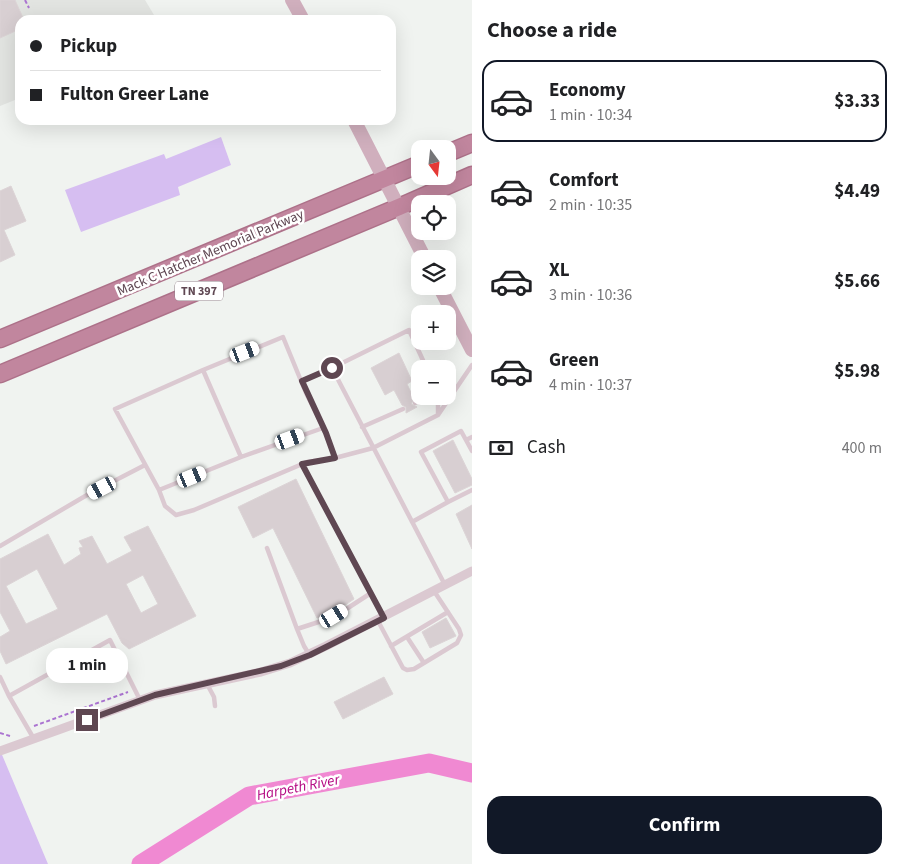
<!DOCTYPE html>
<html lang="en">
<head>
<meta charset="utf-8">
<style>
  :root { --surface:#fff; --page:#f6f6f6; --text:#202124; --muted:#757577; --line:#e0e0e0; --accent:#111827 }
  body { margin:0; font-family:"Source Sans 3",sans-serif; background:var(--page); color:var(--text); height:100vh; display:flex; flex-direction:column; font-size:19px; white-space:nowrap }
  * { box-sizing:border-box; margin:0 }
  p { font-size:16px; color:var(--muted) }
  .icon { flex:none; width:28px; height:28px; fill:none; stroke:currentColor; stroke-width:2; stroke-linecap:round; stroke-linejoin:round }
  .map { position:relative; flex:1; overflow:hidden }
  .drawer { display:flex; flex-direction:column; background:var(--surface); width:425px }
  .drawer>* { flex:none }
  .banner { position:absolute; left:15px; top:15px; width:381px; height:110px; border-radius:15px; box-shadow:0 5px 20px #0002; display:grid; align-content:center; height:110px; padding:0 15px; background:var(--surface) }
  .needle { width:32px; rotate:165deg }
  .controls { position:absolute; left:411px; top:140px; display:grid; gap:10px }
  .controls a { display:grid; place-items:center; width:45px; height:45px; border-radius:10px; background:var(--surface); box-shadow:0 5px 20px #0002; font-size:25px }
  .end { position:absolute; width:22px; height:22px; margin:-11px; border:6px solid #5f4752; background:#fff; box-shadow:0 0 0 2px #fff }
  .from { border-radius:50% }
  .bubble { position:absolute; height:35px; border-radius:15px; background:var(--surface); box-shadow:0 5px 20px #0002; font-size:16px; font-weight:700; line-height:35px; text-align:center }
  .car { position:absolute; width:15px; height:30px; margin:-15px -8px; border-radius:6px; box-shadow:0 0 4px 1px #0007; background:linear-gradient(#fff 24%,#345 0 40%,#fff 0 76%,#345 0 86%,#fff 0) }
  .banner b { display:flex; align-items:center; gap:18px; height:48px; font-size:19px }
  .banner b+b { border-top:1px solid var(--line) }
  .banner i { width:12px; height:12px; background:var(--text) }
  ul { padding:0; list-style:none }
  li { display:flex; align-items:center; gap:15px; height:82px; margin:0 10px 8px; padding:0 5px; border:2px solid transparent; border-radius:15px }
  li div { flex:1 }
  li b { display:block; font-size:19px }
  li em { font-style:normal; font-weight:700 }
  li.selected { border-color:var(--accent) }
  li>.icon { width:45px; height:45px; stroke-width:1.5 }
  h2 { padding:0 15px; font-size:22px; line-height:60px }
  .pay { display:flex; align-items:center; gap:12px; height:55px; padding:0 15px; font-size:19px }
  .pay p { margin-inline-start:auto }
  .action { display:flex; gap:10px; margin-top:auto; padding:10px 15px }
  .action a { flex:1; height:58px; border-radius:15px; background:var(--accent); color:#fff; font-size:20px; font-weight:700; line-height:58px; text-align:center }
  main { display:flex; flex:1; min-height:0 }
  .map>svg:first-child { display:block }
  .education { fill:#e2e4e1 }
  .green { fill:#d6bef1 }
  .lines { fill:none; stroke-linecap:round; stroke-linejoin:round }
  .river { stroke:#f089d2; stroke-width:19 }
  .building { fill:#d8cfd2; stroke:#dcd4d6; fill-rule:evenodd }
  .highway-casing { stroke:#ad7189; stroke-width:19 }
  .path { stroke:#ab74d1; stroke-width:2; stroke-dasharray:4 2.5; stroke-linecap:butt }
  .lane { stroke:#dbc9d1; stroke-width:4.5 }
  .street { stroke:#dbc9d1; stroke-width:9 }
  .primary { stroke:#d0afbd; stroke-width:14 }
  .highway { stroke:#c1869e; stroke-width:16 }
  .route { stroke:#5f4752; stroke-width:6 }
  .labels { text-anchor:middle; stroke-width:5; stroke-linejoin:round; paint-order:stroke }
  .shield { fill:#fff; stroke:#8f7e86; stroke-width:1 }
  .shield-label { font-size:12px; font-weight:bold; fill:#5f4752 }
  .street-label { font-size:14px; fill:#5f4752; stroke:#fff }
  .water-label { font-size:15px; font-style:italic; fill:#b30680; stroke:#fff }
</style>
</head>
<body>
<main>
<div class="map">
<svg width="472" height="864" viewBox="0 0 472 864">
  <rect width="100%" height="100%" fill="#f0f3f0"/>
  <!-- education -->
  <path class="education" d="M0,0H145L157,20H20V98L0,106Z"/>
  <!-- green -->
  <path class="green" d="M221,137L231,165L178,187L180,195L81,232L65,190L164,154L166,159Z
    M0,750L48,864H0Z"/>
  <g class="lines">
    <!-- river -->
    <path class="river" d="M141,864L249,796L429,763L472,773"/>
  </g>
  <!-- building -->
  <path class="building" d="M0,0H15L24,20H20V29L0,38Z
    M11,186L26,221L4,230L15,255L0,262V191Z
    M399,353L412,381L407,384L414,399L411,404L417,407L406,413V407L402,405L394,390L385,395L371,368Z
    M453,440L472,479V485L455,493L433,451Z
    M296,479L354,599L335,612L317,618L273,528L253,538L238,507Z
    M472,505V549L456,514Z
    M148,526L196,616L129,649L122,643L107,614L6,664L0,651V637L10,631L0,612V559L48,534L64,565L81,554L79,548L83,547L79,541L92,536L107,564L132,551L124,537ZM37,569L58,609L26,624L6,586ZM143,575L158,604L141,613L126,584Z
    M446,618L456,636L430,648L422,632Z
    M384,677L393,694L343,719L334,702Z"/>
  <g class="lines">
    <defs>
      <path id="highway" d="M448,153L472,143
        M0,339L420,164
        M0,374L399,207L472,175"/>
    </defs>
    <!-- highway casing -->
    <use href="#highway" class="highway-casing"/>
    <!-- path -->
    <path class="path" d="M25,0L29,8
      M34,726L128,692
      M0,733L10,736"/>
    <!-- lane -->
    <path class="lane" d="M427,369L409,330L332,368L445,585
      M301,381L332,368
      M438,396V414
      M415,403L428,396
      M362,427L403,409
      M466,440L472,451
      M241,457L323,428
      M335,458L326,433L306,393L283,337L203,370L241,457L159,490L165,506L176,515L194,510L307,462L335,458L373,448L438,415L472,365
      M302,464L383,616
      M159,490L115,409L203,370
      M448,502L472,490
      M412,522L448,502L421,452L461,431L466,440L472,437
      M0,546L87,495L145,465
      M267,548L297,629L304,646L309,654
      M378,621L403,668L407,670L414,669L457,643L461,635L459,629L434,591
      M297,629L334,617L371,593
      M407,637L424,663
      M391,646L448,612
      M0,677L9,696L34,739
      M207,684L214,697L215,706
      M9,696L110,640L140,700"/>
    <!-- street -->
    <path class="street" d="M0,751L155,695L261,672L290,663L326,646L472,571"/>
    <!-- primary -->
    <path class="primary" d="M292,0L303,20
      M354,120L425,259
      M439,286L472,350"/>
    <!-- highway -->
    <use href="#highway" class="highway"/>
  </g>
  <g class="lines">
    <!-- route -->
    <path class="route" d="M87,720L155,695L281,666L310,655L384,618L302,464L335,458L326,433L302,381L332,368"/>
  </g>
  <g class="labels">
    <!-- shield labels -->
    <rect class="shield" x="175" y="281.5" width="48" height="19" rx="4"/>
    <g class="shield-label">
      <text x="199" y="295">TN 397</text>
    </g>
    <!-- street labels -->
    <g class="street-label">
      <text transform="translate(210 252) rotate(-23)" y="5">Mack C Hatcher Memorial Parkway</text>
    </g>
    <!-- water labels -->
    <g class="water-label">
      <text transform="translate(298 787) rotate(-11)" y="5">Harpeth River</text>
    </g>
  </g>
</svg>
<div class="controls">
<a><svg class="needle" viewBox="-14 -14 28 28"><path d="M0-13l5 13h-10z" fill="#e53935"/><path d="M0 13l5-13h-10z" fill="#757577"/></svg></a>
<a><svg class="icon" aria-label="locate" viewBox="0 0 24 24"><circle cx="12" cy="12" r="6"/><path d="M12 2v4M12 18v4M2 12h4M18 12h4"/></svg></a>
<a><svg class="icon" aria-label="layers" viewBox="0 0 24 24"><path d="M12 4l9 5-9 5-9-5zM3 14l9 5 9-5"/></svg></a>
<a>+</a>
<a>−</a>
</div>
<i class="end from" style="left:332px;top:368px"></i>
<i class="end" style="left:87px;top:720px"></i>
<div class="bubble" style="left:46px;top:648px;width:82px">1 min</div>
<i class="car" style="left:245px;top:352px;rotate:69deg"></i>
<i class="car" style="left:290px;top:439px;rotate:70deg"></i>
<i class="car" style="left:192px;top:477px;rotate:68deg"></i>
<i class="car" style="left:102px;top:488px;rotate:242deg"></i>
<i class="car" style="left:334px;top:616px;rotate:59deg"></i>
<div class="banner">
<b><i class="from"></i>Pickup</b>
<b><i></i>Fulton Greer Lane</b>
</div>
</div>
<section class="drawer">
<h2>Choose a ride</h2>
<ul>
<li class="selected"><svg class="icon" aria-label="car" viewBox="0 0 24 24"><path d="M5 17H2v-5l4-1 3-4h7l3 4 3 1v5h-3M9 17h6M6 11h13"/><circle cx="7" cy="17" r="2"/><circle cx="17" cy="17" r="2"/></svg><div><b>Economy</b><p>1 min · 10:34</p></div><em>$3.33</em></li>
<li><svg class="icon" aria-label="car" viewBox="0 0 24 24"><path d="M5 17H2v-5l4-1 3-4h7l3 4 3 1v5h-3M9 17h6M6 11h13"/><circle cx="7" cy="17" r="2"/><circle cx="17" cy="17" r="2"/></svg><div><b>Comfort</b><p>2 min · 10:35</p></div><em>$4.49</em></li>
<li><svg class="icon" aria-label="car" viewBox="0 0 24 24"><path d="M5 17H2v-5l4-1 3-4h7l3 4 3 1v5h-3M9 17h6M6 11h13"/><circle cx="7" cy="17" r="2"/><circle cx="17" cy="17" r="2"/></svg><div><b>XL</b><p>3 min · 10:36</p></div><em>$5.66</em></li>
<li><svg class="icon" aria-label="car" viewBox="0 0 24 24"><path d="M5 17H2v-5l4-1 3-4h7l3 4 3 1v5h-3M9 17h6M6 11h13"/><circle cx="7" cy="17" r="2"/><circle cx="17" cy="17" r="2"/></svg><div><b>Green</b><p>4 min · 10:37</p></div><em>$5.98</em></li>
</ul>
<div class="pay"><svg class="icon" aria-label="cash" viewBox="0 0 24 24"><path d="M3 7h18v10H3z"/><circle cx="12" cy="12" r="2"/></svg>Cash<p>400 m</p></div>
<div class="action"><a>Confirm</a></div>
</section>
</main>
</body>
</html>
